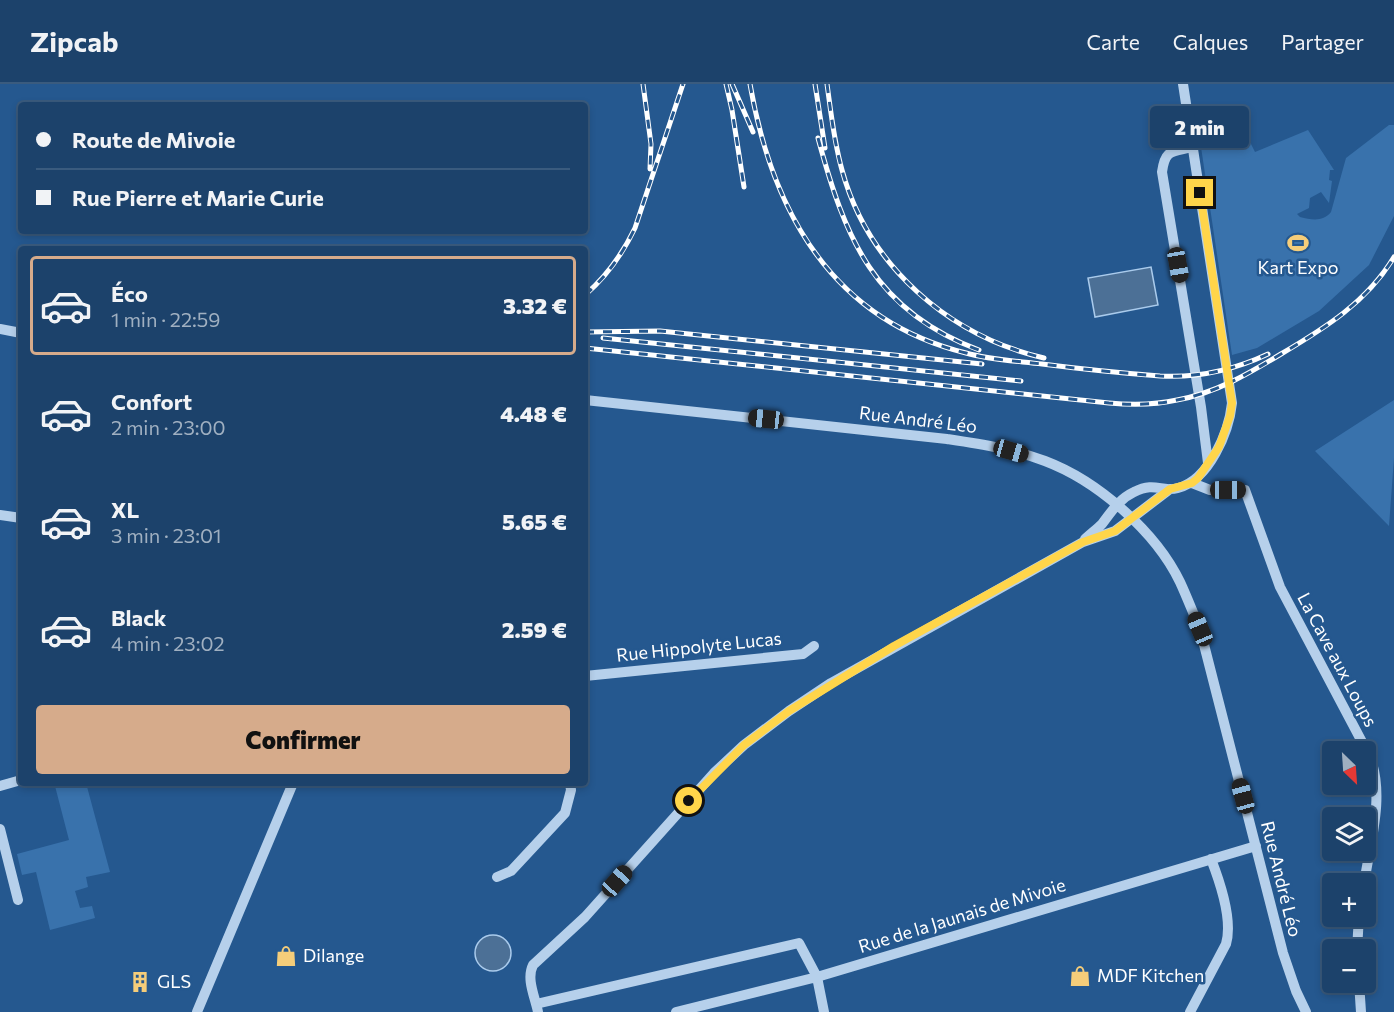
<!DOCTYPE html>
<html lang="fr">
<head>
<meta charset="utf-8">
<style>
  :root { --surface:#1c426b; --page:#254971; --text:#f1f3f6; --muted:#a0b0c1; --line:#3a5b7e; --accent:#d6ab8b }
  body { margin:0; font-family:Commissioner,sans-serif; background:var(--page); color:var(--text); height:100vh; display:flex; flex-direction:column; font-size:22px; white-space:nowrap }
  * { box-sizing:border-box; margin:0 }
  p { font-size:20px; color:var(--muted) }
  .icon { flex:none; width:33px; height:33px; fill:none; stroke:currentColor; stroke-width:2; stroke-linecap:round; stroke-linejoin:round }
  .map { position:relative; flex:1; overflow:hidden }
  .details { position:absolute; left:18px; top:162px; width:570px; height:540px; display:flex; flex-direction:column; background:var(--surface); border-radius:6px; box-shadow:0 3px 9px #0003,0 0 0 2px var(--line) }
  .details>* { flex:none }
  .hud { position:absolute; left:18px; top:18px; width:570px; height:132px; border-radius:6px; box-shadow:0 3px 9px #0003,0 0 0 2px var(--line); display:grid; align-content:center; height:132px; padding:0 18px; background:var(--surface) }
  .needle { width:39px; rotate:155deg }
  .buttons { position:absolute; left:1322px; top:657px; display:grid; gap:12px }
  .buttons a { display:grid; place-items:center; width:54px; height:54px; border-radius:6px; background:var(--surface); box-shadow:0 3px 9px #0003,0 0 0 2px var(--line); font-size:30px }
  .end { position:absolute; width:27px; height:27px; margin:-14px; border:8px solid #ffd54a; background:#111; box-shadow:0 0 0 3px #111 }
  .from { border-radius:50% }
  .bubble { position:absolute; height:42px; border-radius:6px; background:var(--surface); box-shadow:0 3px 9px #0003,0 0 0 2px var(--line); font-size:20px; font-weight:800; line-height:42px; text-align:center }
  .car { position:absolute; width:18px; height:36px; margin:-18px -9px; border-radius:8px; box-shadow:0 0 4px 2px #0007; background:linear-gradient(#222 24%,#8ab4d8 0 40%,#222 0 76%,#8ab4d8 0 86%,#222 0) }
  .hud b { display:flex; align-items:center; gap:21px; height:57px; font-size:22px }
  .hud b+b { border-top:2px solid var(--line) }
  .hud i { width:15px; height:15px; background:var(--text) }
  ul { padding:10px 0 0; list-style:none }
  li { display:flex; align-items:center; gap:18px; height:99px; margin:0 12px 9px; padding:0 6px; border:3px solid transparent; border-radius:6px }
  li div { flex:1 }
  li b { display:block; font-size:22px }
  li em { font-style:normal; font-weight:800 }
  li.active { border-color:var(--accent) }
  li>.icon { width:54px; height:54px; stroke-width:1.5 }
  .action { display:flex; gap:12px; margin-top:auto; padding:12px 18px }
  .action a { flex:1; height:69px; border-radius:6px; background:var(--accent); color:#111; font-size:24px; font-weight:800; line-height:69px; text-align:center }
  header { display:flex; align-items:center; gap:36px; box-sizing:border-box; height:84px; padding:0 30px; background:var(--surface); border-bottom:2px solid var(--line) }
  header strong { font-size:28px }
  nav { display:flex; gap:33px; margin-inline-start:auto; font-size:21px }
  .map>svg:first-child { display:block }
  .green { fill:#3972ac }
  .water { fill:#4c7096; stroke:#aacbec; stroke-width:1.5 }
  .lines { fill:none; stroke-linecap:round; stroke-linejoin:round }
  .minor { stroke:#b6d0eb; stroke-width:10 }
  .rail-casing { stroke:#fff; stroke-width:5 }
  .rail { stroke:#25588f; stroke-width:3; stroke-dasharray:9; stroke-linecap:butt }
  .route { stroke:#ffd54a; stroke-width:8 }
  .labels { text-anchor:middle; stroke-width:5; stroke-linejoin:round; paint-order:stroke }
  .poi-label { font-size:18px; fill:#fff; stroke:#25588f; text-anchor:start }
  .street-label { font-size:18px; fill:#fff; stroke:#25588f }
</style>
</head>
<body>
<header>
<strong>Zipcab</strong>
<nav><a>Carte</a><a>Calques</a><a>Partager</a></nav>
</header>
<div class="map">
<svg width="1394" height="928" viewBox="0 0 1394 928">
  <rect width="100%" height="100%" fill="#25588f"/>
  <!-- green -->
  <path class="green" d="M1389,41H1394V132L1369,181L1319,227L1257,264L1232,271L1201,63L1243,44L1255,68L1308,46L1334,86H1330L1329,96L1332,97L1329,119L1321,108L1310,114L1309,124L1297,130L1300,133C1312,136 1323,138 1331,128L1346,74Z
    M1394,316V374L1389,442L1315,367Z
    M66,699H86L110,788L86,793L88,803L75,807L80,824L92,822L95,834L50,846L36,788L22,791L17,770L69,756L55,702Z"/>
  <!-- water -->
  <path class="water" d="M1151,183L1158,221L1095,233L1088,194Z
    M475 869a18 18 0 1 1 36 0a18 18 0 1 1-36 0Z"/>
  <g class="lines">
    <!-- minor -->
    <path class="minor" d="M1192,63C1172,68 1165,65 1162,88L1201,323L1208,379
      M0,245L21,249
      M585,316L947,355C980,360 1014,365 1045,377C1098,397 1156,448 1180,498C1187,513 1193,529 1200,545L1283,869L1296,907L1306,928
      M1192,399L1210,406H1245L1280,503L1370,673C1385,712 1370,759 1364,800
      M0,431L21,434
      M1085,455C1090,450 1097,445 1102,440C1112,427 1119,415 1134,408C1156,397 1161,409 1178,404C1209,396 1229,348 1232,319L1183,0
      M585,592L803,570L814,562
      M0,702L21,696
      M0,745L18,816
      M497,793L511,787L565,729L571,706L570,699
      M1357,866L1359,832
      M1359,898L1361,928
      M536,920L799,859L817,893L824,928
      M197,928L293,699
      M538,928C535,913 526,895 533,881L585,833L714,689L744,661L789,627L831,599L1083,458L1115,447L1170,405
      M676,928L817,893L1256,762
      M1190,928L1226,860C1233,836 1220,798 1211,775"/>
    <defs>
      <path id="rail" d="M643,0L651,60L650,85
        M726,0L732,26L744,103
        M732,0L753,48
        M750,0C772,127 832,236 966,269C991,276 1017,277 1042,280C1081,285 1121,289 1160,292C1197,294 1234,286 1268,270
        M815,0L825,64
        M827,0C831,29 834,58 842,86C868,182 949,252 1044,274
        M818,54C845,154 874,227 979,266
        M585,211C607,192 622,171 635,144L683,0
        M585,248L660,247L982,280
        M603,254L1021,297
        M585,264L1109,319C1132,321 1155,321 1177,316C1216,309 1248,290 1281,270C1325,244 1367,218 1394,173"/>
    </defs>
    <!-- rail casing -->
    <use href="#rail" class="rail-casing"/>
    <!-- rail -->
    <use href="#rail" class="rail"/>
  </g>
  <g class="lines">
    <!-- route -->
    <path class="route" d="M689,717L744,661L789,627L894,562L1083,458L1115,447L1170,405L1192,399L1198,394L1219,363L1230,332L1232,319L1200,109"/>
  </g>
  <!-- icons -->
  <defs>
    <symbol id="stadium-bare" viewBox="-9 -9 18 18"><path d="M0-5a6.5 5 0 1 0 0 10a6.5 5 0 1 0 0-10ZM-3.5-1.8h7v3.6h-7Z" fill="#f5cd7a" stroke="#25588f" stroke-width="2.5" paint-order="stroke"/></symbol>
    <symbol id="shop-bare" viewBox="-9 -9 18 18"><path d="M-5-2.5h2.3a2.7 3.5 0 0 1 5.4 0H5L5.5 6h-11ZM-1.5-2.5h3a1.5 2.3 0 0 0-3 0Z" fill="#f5cd7a" stroke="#25588f" stroke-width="2.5" paint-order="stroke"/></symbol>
    <symbol id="building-bare" viewBox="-9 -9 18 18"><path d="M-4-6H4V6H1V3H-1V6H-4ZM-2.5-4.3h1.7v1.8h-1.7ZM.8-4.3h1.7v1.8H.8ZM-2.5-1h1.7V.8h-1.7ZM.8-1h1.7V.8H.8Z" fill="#f5cd7a" stroke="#25588f" stroke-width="2.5" paint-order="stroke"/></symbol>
  </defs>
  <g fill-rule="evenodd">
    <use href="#stadium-bare" x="1283" y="144" width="30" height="30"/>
    <use href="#shop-bare" x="271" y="857" width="30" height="30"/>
    <use href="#shop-bare" x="1065" y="877" width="30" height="30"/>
    <use href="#building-bare" x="125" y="883" width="30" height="30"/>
  </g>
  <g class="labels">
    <!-- poi labels -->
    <g class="poi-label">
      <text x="1298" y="190" text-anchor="middle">Kart Expo</text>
      <text x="303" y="878">Dilange</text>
      <text x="1097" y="898">MDF Kitchen</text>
      <text x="157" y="904">GLS</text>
    </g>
    <!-- street labels -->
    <g class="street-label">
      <text transform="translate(918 336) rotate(7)" y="6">Rue André Léo</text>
      <text transform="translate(699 563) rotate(-6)" y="6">Rue Hippolyte Lucas</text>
      <text transform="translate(1337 576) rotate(62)" y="6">La Cave aux Loups</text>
      <text transform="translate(1281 795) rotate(76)" y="6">Rue André Léo</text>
      <text transform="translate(962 832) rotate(-17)" y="6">Rue de la Jaunais de Mivoie</text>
    </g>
  </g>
</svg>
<div class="buttons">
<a><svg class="needle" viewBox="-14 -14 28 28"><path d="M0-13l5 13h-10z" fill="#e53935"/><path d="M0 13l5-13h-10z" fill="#a0b0c1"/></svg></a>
<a><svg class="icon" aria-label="layers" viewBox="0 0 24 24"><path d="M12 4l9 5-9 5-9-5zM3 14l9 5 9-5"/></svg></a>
<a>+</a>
<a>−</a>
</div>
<i class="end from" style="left:689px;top:717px"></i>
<i class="end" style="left:1200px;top:109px"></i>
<div class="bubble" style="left:1150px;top:22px;width:99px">2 min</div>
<i class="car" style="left:1178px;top:181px;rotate:170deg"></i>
<i class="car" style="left:766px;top:335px;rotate:276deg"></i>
<i class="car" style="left:1011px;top:367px;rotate:106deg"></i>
<i class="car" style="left:1228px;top:406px;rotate:90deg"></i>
<i class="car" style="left:1200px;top:545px;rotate:337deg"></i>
<i class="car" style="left:1243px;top:712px;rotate:345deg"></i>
<i class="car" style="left:617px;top:797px;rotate:42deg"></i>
<div class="hud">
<b><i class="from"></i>Route de Mivoie</b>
<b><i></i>Rue Pierre et Marie Curie</b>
</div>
<section class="details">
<ul>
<li class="active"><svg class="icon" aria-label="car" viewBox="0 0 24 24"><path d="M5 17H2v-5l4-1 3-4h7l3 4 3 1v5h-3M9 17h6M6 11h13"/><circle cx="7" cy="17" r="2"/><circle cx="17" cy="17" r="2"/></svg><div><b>Éco</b><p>1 min · 22:59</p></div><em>3.32 €</em></li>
<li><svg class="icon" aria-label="car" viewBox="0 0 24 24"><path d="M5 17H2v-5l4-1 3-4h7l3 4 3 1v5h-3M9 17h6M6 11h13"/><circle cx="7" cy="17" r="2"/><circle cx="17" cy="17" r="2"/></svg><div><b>Confort</b><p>2 min · 23:00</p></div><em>4.48 €</em></li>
<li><svg class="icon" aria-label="car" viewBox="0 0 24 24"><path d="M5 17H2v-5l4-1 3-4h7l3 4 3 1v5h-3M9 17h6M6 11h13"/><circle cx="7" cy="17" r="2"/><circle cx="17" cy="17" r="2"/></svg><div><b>XL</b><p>3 min · 23:01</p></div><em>5.65 €</em></li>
<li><svg class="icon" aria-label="car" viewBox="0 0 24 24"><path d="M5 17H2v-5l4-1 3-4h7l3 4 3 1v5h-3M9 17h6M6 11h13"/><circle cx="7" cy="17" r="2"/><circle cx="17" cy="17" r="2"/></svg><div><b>Black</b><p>4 min · 23:02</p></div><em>2.59 €</em></li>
</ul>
<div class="action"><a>Confirmer</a></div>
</section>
</div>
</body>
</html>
